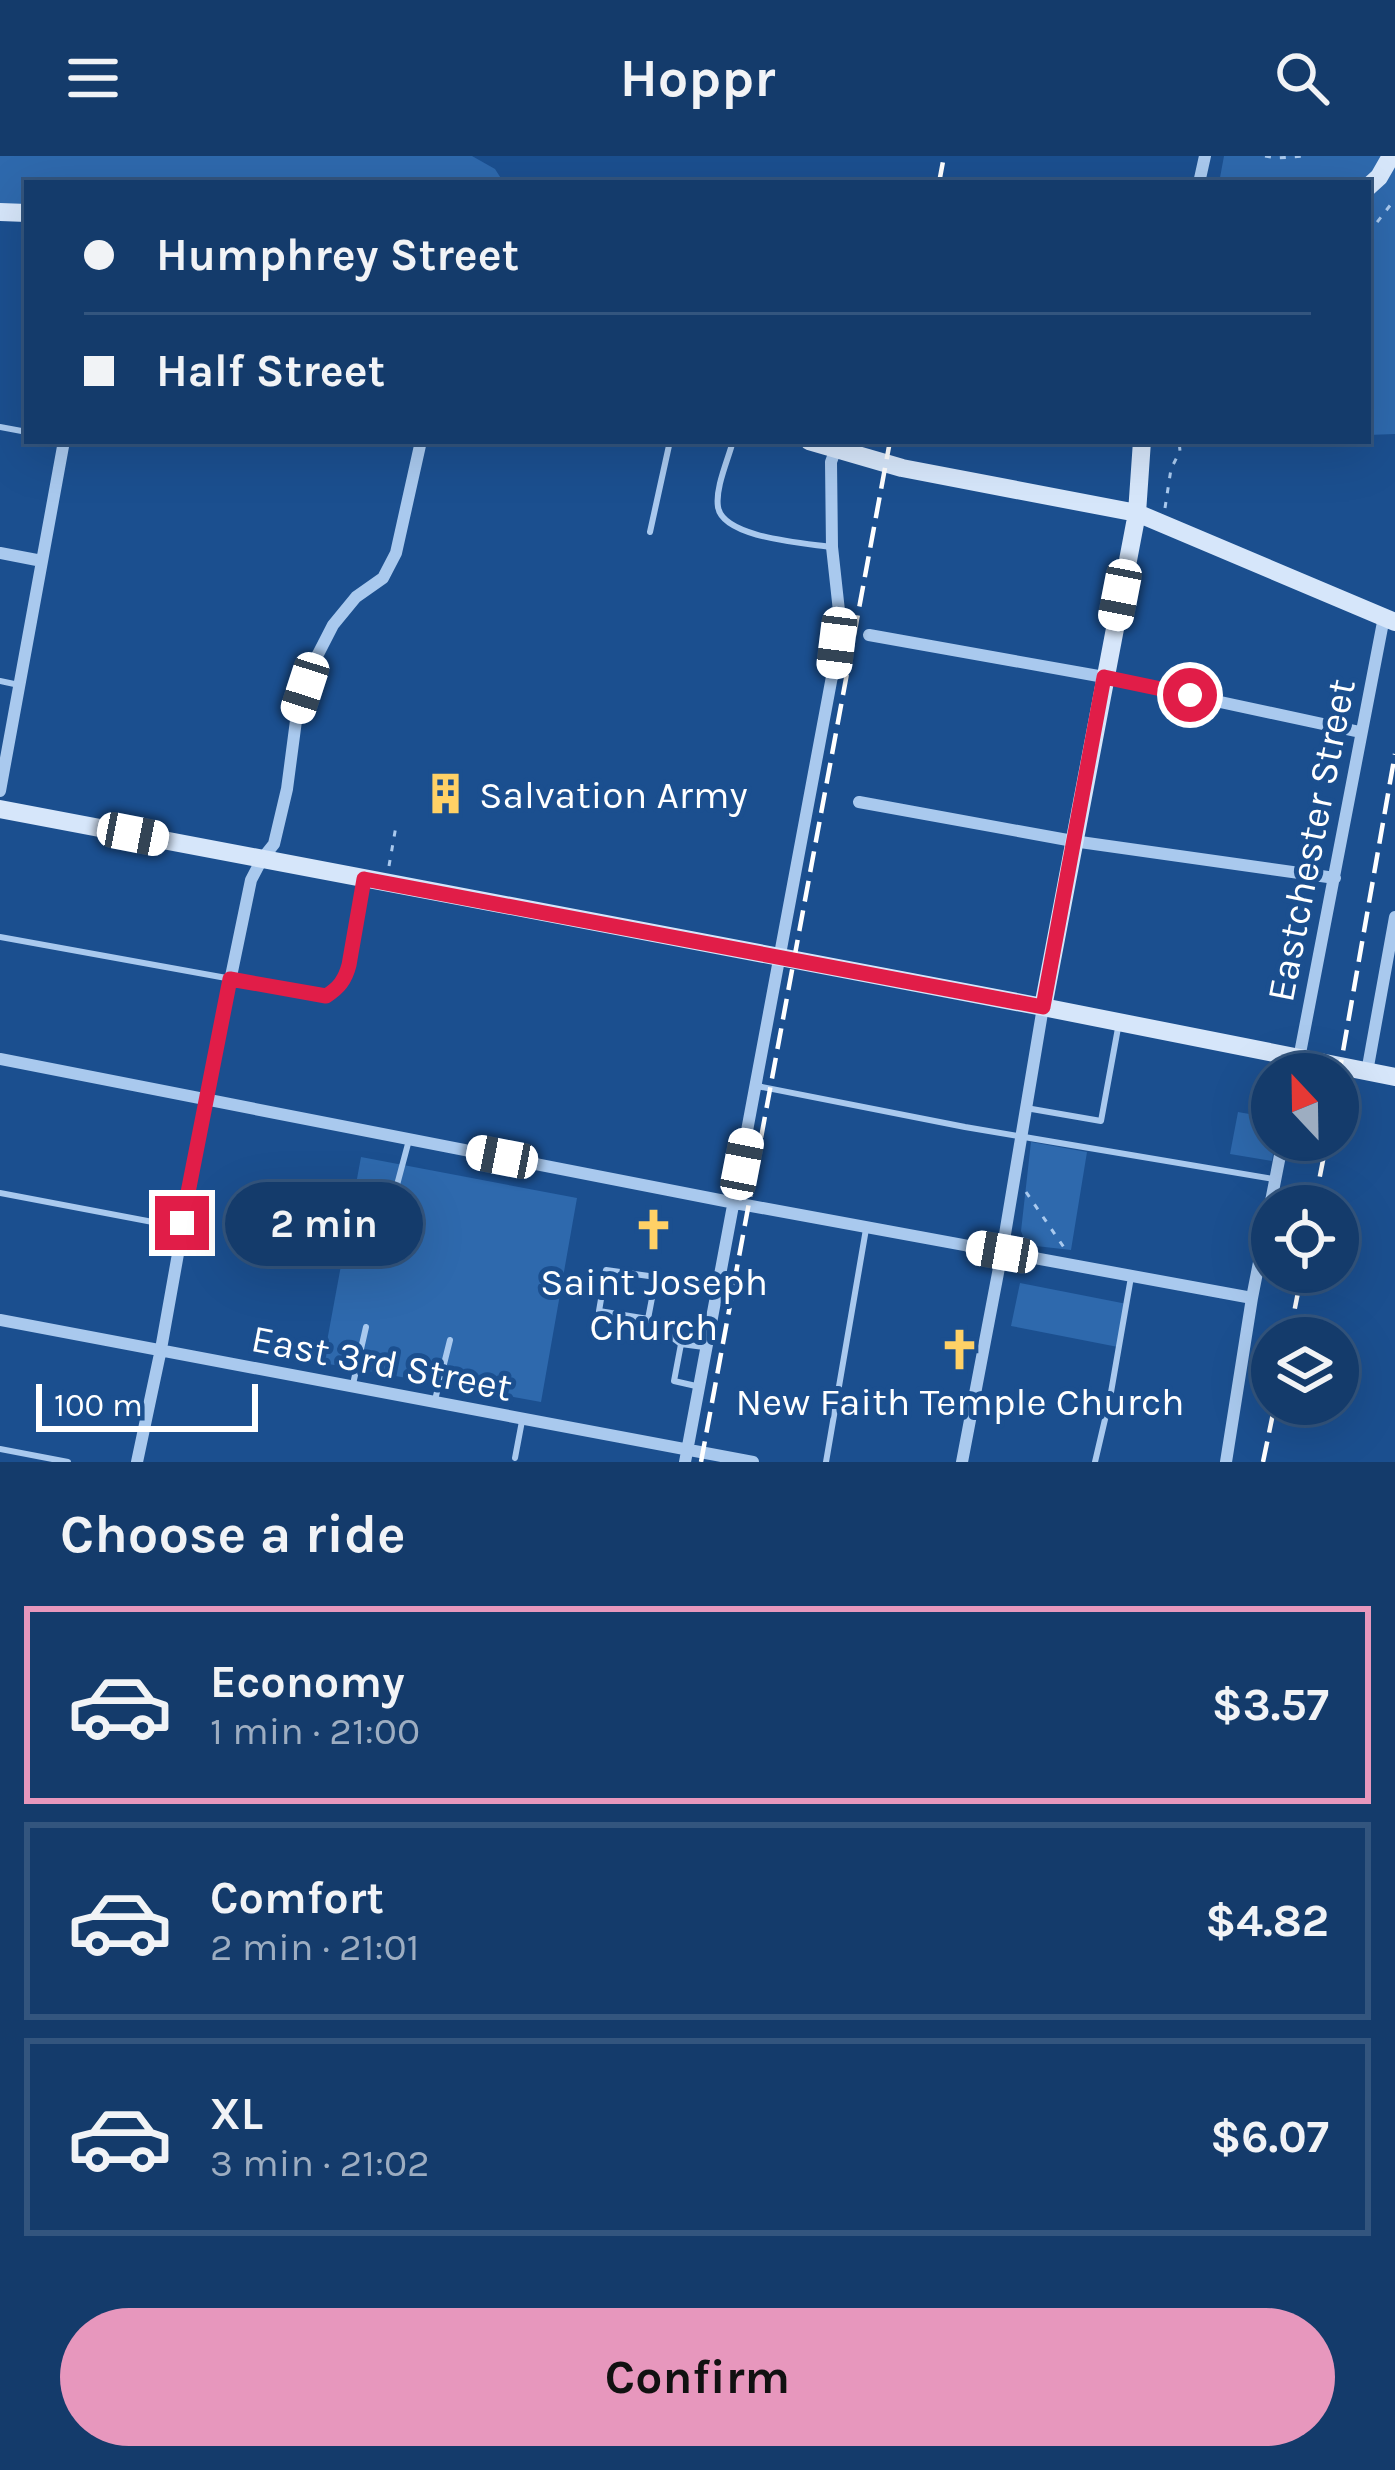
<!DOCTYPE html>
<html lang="en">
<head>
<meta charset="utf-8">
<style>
  :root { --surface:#143b6b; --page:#214673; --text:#f1f3f6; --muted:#9dadc1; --line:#33557e; --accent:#e797bd }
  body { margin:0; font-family:Karla,sans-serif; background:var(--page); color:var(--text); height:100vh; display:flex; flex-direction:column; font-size:45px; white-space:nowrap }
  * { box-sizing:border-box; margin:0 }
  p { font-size:39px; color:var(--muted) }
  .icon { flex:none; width:66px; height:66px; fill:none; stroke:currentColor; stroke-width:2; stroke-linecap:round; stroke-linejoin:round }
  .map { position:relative; height:1306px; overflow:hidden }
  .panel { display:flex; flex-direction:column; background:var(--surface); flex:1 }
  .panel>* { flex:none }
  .banner { position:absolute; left:24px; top:24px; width:1347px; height:264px; border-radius:0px; box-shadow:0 12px 48px #0002,0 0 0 3px var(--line); display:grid; align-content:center; height:264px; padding:0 60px; background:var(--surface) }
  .needle { width:78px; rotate:338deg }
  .fabs { position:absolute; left:1251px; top:897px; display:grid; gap:24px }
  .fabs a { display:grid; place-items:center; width:108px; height:108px; border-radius:50%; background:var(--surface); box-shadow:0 12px 48px #0002,0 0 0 3px var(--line); font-size:60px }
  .scale { position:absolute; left:36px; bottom:30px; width:222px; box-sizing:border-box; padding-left:12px; border:6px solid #fff; border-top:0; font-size:33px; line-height:42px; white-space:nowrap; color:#fff; -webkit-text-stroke:9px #1b4f8f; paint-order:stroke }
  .end { position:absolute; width:54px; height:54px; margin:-27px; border:15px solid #e11d48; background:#fff; box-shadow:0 0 0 6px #fff }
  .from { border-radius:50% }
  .bubble { position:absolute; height:84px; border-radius:42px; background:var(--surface); box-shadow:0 12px 48px #0002,0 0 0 3px var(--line); font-size:39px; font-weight:700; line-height:84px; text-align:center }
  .car { position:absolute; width:36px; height:72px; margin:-36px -18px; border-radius:15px; box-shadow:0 0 9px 3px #0007; background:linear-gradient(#fff 24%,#345 0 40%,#fff 0 76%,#345 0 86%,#fff 0) }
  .banner b { display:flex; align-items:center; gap:42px; height:114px; font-size:45px }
  .banner b+b { border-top:3px solid var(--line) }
  .banner i { width:30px; height:30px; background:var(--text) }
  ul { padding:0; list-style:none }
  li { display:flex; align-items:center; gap:36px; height:198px; margin:0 24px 18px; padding:0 36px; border:6px solid var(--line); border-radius:0px }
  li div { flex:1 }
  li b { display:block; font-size:45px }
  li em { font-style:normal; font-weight:700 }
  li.on { border-color:var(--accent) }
  li>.icon { width:108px; height:108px; stroke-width:1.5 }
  h2 { padding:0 60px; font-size:54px; line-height:144px }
  .action { display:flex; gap:24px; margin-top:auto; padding:24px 60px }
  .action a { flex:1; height:138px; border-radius:72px; background:var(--accent); color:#111; font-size:48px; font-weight:700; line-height:138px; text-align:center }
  header { display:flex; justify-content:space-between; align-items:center; height:156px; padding:0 60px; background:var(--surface); font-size:54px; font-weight:700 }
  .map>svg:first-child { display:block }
  .green { fill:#2e69ad }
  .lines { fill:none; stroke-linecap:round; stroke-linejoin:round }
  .path { stroke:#a9c9ee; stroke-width:3; stroke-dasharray:6 9; stroke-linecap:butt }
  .lane { stroke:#a9c9ee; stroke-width:6 }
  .street { stroke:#a9c9ee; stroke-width:12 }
  .secondary { stroke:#d6e6fa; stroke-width:18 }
  .rail { stroke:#fff; stroke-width:4.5; stroke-dasharray:21 9; stroke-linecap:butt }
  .route { stroke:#e11d48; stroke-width:15 }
  .labels { text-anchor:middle; stroke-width:10; stroke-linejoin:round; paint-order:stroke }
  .poi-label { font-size:39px; fill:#fff; stroke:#1b4f8f }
  .street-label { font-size:39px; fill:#fff; stroke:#1b4f8f }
</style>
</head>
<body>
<header><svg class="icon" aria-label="menu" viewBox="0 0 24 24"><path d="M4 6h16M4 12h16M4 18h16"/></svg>Hoppr<svg class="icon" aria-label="search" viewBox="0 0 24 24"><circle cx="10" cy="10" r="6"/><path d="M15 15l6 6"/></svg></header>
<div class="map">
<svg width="1395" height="1306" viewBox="0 0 1395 1306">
  <rect width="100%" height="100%" fill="#1b4f8f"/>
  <!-- green -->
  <path class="green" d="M0,0H472L495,13L504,27H27V57L0,56Z
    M1224,0H1395V278L1368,279V27H1219Z
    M1238,956L1272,962V984H1275L1272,1005L1230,998Z
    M1031,986L1087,996L1071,1094L1036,1090L1025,1086L1021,1075Z
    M361,1001L577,1042L541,1246L323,1207Z
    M1020,1127L1127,1148L1118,1191L1011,1170Z"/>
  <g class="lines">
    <!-- path -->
    <path class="path" d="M1265,0L1278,2L1304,0
      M1368,78L1395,43
      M1165,352L1171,313L1180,295L1179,285
      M389,710L396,670
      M1026,1036L1065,1093"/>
    <!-- lane -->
    <path class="lane" d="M0,271L27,276
      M733,285C728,304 715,332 718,351C723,382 805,387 831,391
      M650,376L670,285
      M0,525L19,529
      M0,781L326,840L345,822L364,724
      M757,930L965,971L1273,1023
      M1026,952L1101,965L1118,872
      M0,1037L179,1071
      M382,1085L409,984
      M648,1163L599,1155L606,1114L656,1121L648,1163L681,1188
      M353,1228L366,1171
      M696,1230L674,1225L681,1188L704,1191
      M435,1244L450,1184
      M0,1293L68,1306
      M515,1302L522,1265
      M826,1306L866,1073
      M1095,1306L1110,1242L1131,1121"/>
    <!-- street -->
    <path class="street" d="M1199,27L1205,0
      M0,397L42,405
      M869,479L1104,521L1360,576
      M0,635L64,285
      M859,646L1073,685L1335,722
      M0,903L735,1047L1252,1142
      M1367,916L1395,761
      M1296,918L1384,461
      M0,1164L753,1306
      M137,1306L161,1193L206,941L251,724L262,703L274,688L287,633L297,557L313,508L333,469L356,441L383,422L396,397L421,285
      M685,1306L833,515L839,455L832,391L831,306L835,295
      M962,1306L1002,1096L1043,851
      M1226,1306L1252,1142L1283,984"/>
    <!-- secondary -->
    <path class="secondary" d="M1368,31L1379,21L1391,0
      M0,56L27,57
      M809,285L902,312L1137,357L1395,466
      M0,653L1043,851L1395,921
      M1043,851L1137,357L1142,285"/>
    <!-- rail -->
    <path class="rail" d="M939,27L944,0
      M1338,924L1395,598
      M1314,1050L1327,984
      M1289,1182L1302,1116
      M701,1306L890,285
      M1263,1306L1275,1248"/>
  </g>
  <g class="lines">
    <!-- route -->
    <path class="route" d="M182,1067L230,823L326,840C339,832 345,824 349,809L364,723L1043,851L1104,521L1190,539"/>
  </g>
  <!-- icons -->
  <defs>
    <symbol id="building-bare" viewBox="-9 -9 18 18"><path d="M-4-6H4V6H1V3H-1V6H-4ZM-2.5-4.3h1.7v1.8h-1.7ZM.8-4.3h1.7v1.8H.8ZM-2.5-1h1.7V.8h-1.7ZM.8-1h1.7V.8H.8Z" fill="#ffd166" stroke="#1b4f8f" stroke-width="2.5" paint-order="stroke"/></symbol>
    <symbol id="church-bare" viewBox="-9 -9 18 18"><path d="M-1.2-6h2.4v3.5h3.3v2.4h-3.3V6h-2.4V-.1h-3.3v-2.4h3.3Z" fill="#ffd166" stroke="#1b4f8f" stroke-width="2.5" paint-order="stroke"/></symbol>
  </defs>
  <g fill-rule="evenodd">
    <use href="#building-bare" x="416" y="608" width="59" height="59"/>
    <use href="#church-bare" x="624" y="1044" width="59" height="59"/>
    <use href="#church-bare" x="930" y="1164" width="59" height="59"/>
  </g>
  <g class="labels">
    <!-- poi labels -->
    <g class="poi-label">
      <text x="479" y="652" text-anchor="start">Salvation Army</text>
      <text x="654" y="1139">Saint Joseph<tspan x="654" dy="45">Church</tspan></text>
      <text x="960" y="1259">New Faith Temple Church</text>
    </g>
    <!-- street labels -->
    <g class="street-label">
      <text transform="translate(1310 684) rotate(-79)" y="14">Eastchester Street</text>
      <text transform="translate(382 1206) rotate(11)" y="14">East 3rd Street</text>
    </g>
  </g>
</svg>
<div class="fabs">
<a><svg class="needle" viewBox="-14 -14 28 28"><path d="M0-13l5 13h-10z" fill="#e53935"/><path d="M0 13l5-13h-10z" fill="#9dadc1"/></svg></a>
<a><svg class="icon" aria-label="locate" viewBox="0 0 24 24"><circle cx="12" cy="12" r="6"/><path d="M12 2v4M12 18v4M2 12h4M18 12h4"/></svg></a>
<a><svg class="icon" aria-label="layers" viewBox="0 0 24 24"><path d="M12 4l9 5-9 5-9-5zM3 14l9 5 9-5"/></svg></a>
</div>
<div class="scale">100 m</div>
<i class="end from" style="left:1190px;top:539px"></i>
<i class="end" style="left:182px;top:1067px"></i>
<div class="bubble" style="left:225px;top:1026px;width:198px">2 min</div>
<i class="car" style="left:1120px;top:439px;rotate:191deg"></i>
<i class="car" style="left:837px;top:487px;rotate:187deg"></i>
<i class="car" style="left:305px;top:532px;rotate:198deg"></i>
<i class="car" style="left:133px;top:678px;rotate:101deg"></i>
<i class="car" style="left:502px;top:1001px;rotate:281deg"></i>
<i class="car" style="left:742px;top:1008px;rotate:11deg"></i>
<i class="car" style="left:1002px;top:1096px;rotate:280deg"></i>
<div class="banner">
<b><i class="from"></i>Humphrey Street</b>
<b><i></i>Half Street</b>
</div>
</div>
<section class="panel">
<h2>Choose a ride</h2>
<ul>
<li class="on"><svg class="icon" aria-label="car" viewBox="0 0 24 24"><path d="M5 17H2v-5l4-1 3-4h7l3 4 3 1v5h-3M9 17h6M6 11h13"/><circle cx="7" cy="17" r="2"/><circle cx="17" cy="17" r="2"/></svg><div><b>Economy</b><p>1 min · 21:00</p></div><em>$3.57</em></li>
<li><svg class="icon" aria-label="car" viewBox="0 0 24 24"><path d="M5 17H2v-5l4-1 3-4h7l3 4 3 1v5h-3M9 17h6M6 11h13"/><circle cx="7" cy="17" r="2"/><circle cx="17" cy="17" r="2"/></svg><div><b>Comfort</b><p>2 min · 21:01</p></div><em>$4.82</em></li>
<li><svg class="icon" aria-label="car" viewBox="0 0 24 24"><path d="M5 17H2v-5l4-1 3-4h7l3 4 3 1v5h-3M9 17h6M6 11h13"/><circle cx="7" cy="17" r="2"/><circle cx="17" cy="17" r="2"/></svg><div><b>XL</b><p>3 min · 21:02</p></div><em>$6.07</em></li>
</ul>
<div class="action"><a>Confirm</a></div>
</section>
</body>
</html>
